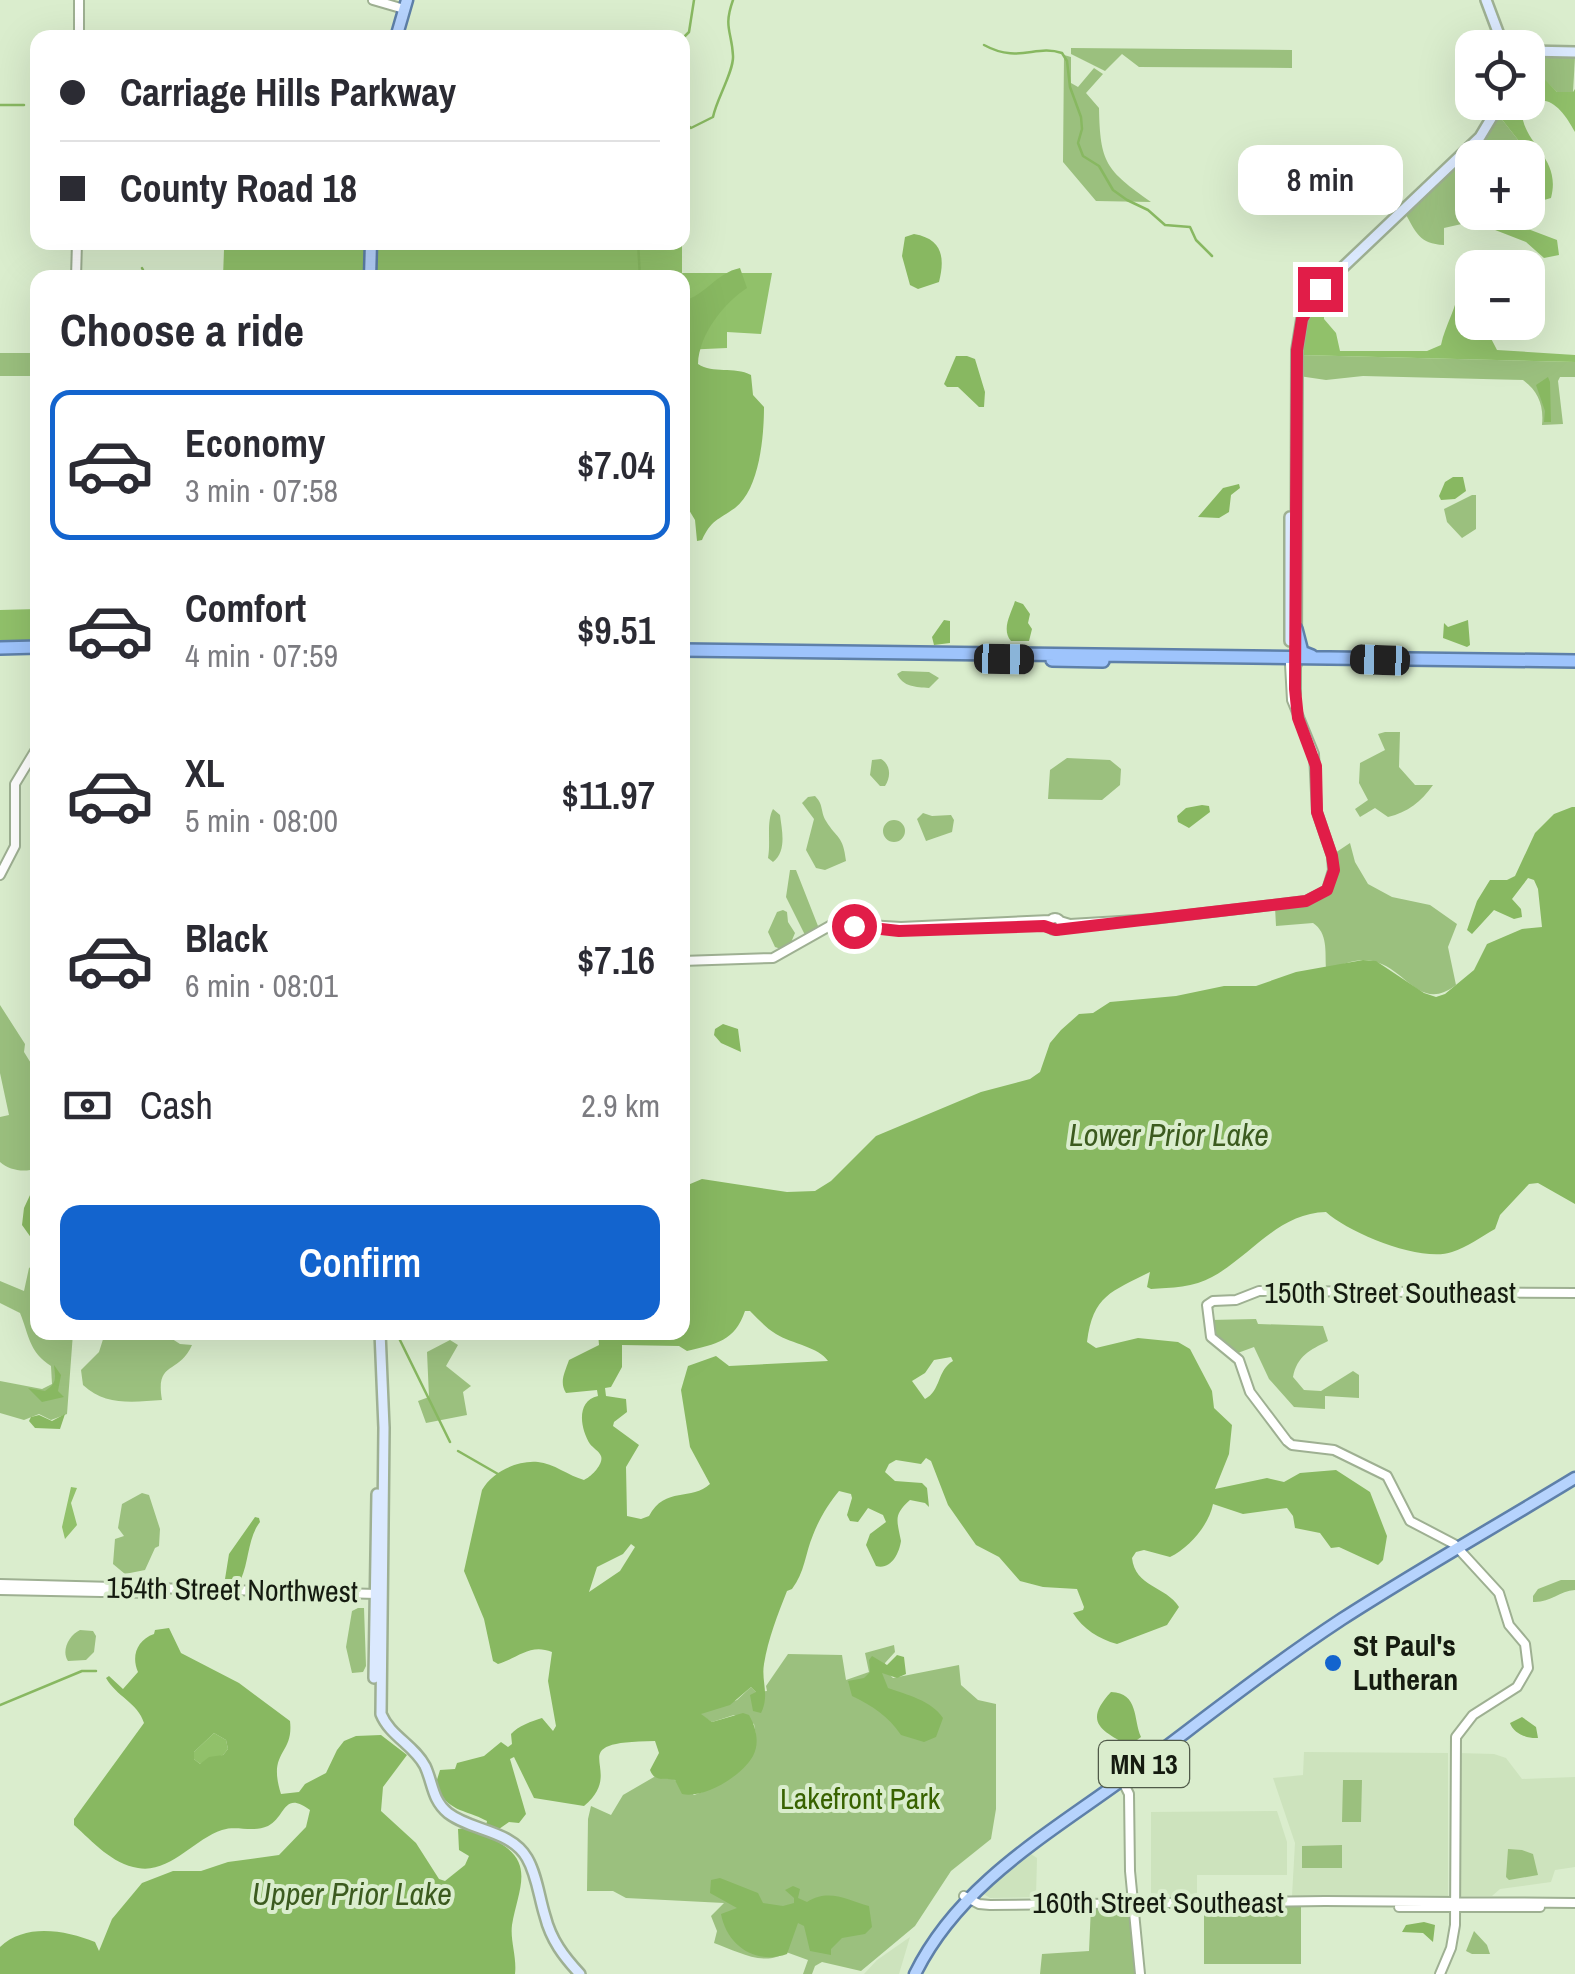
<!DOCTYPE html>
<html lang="en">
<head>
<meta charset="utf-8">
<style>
  :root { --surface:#fff; --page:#f7f7f7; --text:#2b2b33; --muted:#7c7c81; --line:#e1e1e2; --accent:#1364ce }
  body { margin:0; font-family:"Archivo Narrow",sans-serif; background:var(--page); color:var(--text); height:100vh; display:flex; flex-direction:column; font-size:38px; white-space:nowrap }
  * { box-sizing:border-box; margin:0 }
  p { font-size:32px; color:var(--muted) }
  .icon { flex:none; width:55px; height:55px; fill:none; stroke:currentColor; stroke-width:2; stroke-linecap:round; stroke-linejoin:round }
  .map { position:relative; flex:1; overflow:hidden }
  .panel { position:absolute; left:30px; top:270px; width:660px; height:1070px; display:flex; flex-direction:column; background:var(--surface); border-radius:20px; box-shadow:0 10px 40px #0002 }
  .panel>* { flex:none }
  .hud { position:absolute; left:30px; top:30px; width:660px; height:220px; border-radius:20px; box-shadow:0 10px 40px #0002; display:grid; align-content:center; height:220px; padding:0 30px; background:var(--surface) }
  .tools { position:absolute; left:1455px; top:30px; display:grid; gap:20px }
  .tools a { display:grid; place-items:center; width:90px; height:90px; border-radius:20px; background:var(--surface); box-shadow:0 10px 40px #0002; font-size:50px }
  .end { position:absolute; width:45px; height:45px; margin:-22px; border:12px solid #e11d48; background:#fff; box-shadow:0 0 0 5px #fff }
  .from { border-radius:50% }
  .bubble { position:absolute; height:70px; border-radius:20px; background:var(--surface); box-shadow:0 10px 40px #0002; font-size:32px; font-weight:600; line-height:70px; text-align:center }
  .car { position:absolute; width:30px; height:60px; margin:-30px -15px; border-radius:12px; box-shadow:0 0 8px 2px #0007; background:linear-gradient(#222 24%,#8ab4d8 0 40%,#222 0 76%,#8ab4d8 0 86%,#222 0) }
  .hud b { display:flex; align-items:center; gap:35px; height:95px; font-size:38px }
  .hud b+b { border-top:2px solid var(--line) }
  .hud i { width:25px; height:25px; background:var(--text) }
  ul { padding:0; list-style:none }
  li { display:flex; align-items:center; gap:30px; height:150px; margin:0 20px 15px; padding:0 10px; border:5px solid transparent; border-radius:20px }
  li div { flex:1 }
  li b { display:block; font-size:38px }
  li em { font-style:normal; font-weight:600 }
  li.on { border-color:var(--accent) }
  li>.icon { width:90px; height:90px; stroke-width:1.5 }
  h2 { padding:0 30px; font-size:45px; line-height:120px }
  .pay { display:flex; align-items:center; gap:25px; height:110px; padding:0 30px; font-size:38px }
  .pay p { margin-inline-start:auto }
  .cta { display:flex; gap:20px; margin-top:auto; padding:20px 30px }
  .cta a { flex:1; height:115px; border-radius:20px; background:var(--accent); color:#fff; font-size:40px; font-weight:600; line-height:115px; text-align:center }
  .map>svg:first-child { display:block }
  .built { fill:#cde3bd }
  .green { fill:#9bc07e }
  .forest { fill:#91c16a }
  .water { fill:#88b861; fill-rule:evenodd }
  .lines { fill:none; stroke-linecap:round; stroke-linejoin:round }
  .stream { stroke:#88b861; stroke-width:2.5 }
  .tertiary-casing { stroke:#9eb092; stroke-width:12 }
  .secondary-casing { stroke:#9eb092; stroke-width:14 }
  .primary-casing { stroke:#5e80a9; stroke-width:15 }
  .trunk-casing { stroke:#5e80a9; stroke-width:16 }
  .tertiary { stroke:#fff; stroke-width:8 }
  .secondary { stroke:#dbe9fe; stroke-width:9 }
  .primary { stroke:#b6d3fd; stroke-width:10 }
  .trunk { stroke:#9ec4fc; stroke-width:11 }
  .route { stroke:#e11d48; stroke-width:12 }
  .poi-dot { fill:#1364ce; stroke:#daedcd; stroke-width:4 }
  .labels { text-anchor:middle; stroke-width:8; stroke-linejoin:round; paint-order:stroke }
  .shield { fill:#daedcd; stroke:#505a49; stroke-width:2.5 }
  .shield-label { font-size:28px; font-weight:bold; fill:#151b10 }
  .street-label { font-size:30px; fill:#151b10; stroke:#daedcd }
  .poi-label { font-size:30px; font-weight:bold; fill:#151b10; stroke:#daedcd; text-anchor:start }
  .park-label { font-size:30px; fill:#386200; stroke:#daedcd }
  .water-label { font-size:32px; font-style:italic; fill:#3c5b1f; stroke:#daedcd }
</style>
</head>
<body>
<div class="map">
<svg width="1575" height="1974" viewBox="0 0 1575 1974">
  <rect width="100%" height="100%" fill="#daedcd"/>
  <!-- built -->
  <path class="built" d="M1304,1752L1448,1753V1896H1292L1295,1843L1273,1778L1303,1775Z
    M1459,1753L1494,1754L1506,1758L1522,1779L1575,1777V1867L1555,1870L1551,1882L1500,1889L1492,1896H1461L1458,1893Z
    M1277,1811L1287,1842V1875H1197V1898L1151,1899V1812Z
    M1031,1854L1037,1858L1036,1897L990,1898L982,1893L984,1885Z
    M910,1937L899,1974H864L877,1960Z"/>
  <!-- green -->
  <path class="green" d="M1071,48L1292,50V68L1139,67L1122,54L1105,71L1071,54Z
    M1064,55L1071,57V83L1078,87L1094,68L1103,74L1086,93L1099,108C1100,163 1106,170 1151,202L1096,201L1063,162Z
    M1528,57H1575L1573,92H1557L1528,64Z
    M1500,117L1530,155L1528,159L1472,158V212L1499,213L1502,219L1490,228L1475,221L1444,228V245C1419,244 1416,232 1405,213L1480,142Z
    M0,353H37V376H0Z
    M1299,355L1575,362V377H1560L1558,381L1563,424L1542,425C1544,405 1538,391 1523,380L1363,376L1326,380L1299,376Z
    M1472,495H1476V529L1462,538L1447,522L1444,509Z
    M902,671L929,672L939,678L929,688C916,687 903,687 897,674Z
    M1385,732H1400L1399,767L1415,785H1433C1421,802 1408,812 1388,817L1375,808L1360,817L1355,809L1368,800L1359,783L1360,763L1385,750L1378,734Z
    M1067,758L1110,760L1121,769L1120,785L1102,800L1048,799L1050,770Z
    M872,760L881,759C891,765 891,777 885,786H880L870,775Z
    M815,796C824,805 820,811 826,821C837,839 843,835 846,861L825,870L816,868L806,850L814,819L802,803L808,797Z
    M773,809L780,815C782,831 787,851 773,862L768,858C771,842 766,822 773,809Z
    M923,813L932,816L951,815L954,820L952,832L926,841L917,819Z
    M883 831a11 11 0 1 1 22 0a11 11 0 1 1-22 0Z
    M1350,843L1355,862L1368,884L1392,897L1430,905L1457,924L1448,947L1456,985C1420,1013 1407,969 1373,961C1357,957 1342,966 1326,968C1325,951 1328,933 1313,923L1276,926L1275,907C1311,904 1343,900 1335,853Z
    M790,870H796L818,926L805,935L786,897Z
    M783,910L787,912L788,922L795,933L790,945L781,949L775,947L768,932L777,912Z
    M0,1005L25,1044L24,1052L37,1073V1157L30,1170C20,1172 8,1169 0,1162V1117L9,1115L0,1073Z
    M37,1263L38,1332L73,1333L67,1414L51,1420L39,1414L24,1420L0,1413V1381L42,1389L52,1384L51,1366C29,1352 29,1335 20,1313L0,1303V1281L24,1291L29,1268Z
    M1256,1319L1258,1324L1323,1326L1328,1341C1310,1350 1297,1356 1293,1377L1304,1390L1321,1391L1353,1371L1359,1375V1398L1325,1396V1409L1294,1407L1269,1379L1254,1347L1235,1354L1215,1340L1210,1320Z
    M105,1333H163L180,1344L192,1345C179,1375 155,1360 162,1400C133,1402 105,1406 83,1385L81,1370L99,1352Z
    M450,1340L458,1345L446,1366L471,1386L463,1392L467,1415L426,1423L418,1401L429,1397L427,1352Z
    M142,1493L149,1495L160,1529L159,1546L155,1548L145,1570L125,1574L113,1564L115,1539L124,1536L118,1528L122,1504Z
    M1561,1580H1575V1590C1559,1591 1550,1603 1533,1602V1596L1538,1589Z
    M358,1608H364L366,1666L363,1672L352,1673L346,1647L352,1611Z
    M80,1630L93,1631L96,1636L94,1652L86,1660L68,1661C61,1651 69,1635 80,1630Z
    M894,1645L895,1652L885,1663L886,1671L893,1678L959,1665L961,1685L978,1700L996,1704V1809L991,1839L951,1871L915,1926L861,1971L822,1962L815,1966L812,1974H803L808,1960L786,1952C765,1968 737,1951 714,1943L717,1931L711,1916L724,1903L626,1898L613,1891H587L588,1819L591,1806L611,1815L623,1795L654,1777L672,1778L694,1795C727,1784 763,1762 754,1724L734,1715L712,1722L699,1714L737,1700L751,1687L756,1692L767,1691L766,1686L788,1654L842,1655L846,1680L869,1672L865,1653Z
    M1343,1780H1362L1361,1822H1342Z
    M1342,1845V1868H1302V1846Z
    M1508,1849L1522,1850L1533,1854L1538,1875L1509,1880L1506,1877Z
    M1091,1906L1132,1909L1138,1974H1040L1042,1954L1089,1951Z
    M1204,1907H1301V1964H1204Z
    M1474,1931L1487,1945L1490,1954H1472L1466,1951Z"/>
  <!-- forest -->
  <path class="forest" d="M1529,63L1557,92H1573L1575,89V132C1563,110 1546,87 1522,110C1521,144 1562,156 1551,198L1544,200L1528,184L1530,155L1500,117L1506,103L1528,102Z
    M1502,219L1557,240L1559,255L1544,258L1526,242L1490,228Z
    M210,243H682V273H772L761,334L727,332V348L683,350L682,278L223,277L224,250Z
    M1466,285L1464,297L1472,303V322L1483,323L1497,350L1575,355V362L1299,355L1304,323L1314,302L1324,306V319L1336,333L1340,351H1427L1441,345C1445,325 1458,306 1459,286Z
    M37,609V640L0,641V610Z
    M71,1487L77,1488L71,1503L77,1525L65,1539L62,1527Z
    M214,1733L226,1740L228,1749L223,1755L200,1764L194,1759V1752Z"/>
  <!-- water -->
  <path class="water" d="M914,234C943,239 945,258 939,282L918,289L910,285L902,256L905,237Z
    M740,268L747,288C724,303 699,334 698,364C713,374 734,366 751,375L753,395L764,407C764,435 760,489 735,508C718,520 711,520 702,540L697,541L695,520L683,500V467L686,458L682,447L683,301C706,295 716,273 740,268Z
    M956,356H967L975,359L985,392L984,407H979L958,387H947L944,384Z
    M1548,377L1550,382L1551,422H1544L1545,411L1536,385Z
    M1453,477H1463L1466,491L1455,499L1441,500L1439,496L1445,482Z
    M1239,484L1240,488L1231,495L1229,512L1219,518L1198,517L1223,488Z
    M1015,601L1023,604L1030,614L1028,623L1032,629L1029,641H1011C1001,629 1011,614 1015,601Z
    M944,620L950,621V643L934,645L932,637Z
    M1468,620L1470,645L1467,647L1443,638L1444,623L1448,627Z
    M1202,805L1209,806L1210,812L1189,828L1178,822L1177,816L1186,808Z
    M1572,807H1575V1204L1538,1183L1529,1184L1500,1215L1495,1229C1481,1237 1467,1247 1452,1252C1422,1263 1349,1233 1326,1212C1278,1213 1251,1256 1212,1277C1195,1287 1170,1288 1151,1289L1147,1287L1150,1272C1111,1292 1093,1295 1087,1342L1096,1348L1138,1338L1178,1342L1190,1349L1212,1391L1214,1408L1232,1425L1229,1454L1215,1489L1267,1478L1284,1482L1300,1473L1336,1470L1370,1492L1387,1536L1383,1560L1378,1565L1339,1547L1331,1548L1320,1533L1295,1528L1293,1516L1287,1508L1243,1514L1213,1504C1209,1525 1189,1548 1170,1557L1144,1550L1136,1552L1132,1558C1135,1587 1166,1586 1179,1607L1167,1625L1117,1644C1099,1639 1083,1629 1073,1613L1083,1610L1084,1607L1077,1589L1043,1587L1020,1581L999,1557L976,1545L948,1505L931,1461L926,1458L921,1464L896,1460L889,1464L885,1472L895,1481L922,1483L927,1488L929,1507L925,1503L910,1500C893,1515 897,1520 901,1541C899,1554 891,1570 876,1566L866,1545L870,1534L886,1522L883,1515L868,1508L858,1522L850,1521L847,1515L852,1498L851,1494L839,1491C829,1503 819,1519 813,1535C805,1554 805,1572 792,1589L787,1591C778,1614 768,1639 764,1664C761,1681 770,1695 761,1713L753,1711L750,1695L756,1692L751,1687L730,1705L701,1714L712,1722L743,1713L749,1715C756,1727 760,1743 753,1756C742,1776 704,1799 682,1794L675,1780C664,1777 655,1783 650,1770L659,1753L655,1741C555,1742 630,1768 584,1806L534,1798L514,1757L510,1759L526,1814L519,1823L509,1822L499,1829L494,1840C537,1861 518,1889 512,1925C510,1941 517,1957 515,1974H0V1947C25,1923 65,1930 95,1942L99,1951L112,1919L142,1883L173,1871H201L228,1862L279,1855L306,1827L310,1810C283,1790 286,1817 268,1826C252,1833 237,1825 222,1830C194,1839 169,1874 138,1868C112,1864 93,1842 74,1825V1819L144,1723C138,1703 116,1696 106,1678L109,1676L123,1689L138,1672C131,1656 137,1640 154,1634L155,1630L169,1628L181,1653L239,1683L290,1721C294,1756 267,1750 281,1794L299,1792L305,1784L326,1773L337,1750L344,1741L356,1736L381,1735L407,1755L383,1787L381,1811L416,1843L439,1879L445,1881L465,1865L469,1856L459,1850L458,1829L465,1828L484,1835L487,1821C465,1809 445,1812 436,1783L440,1770L455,1769L457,1763L484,1756L501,1742L508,1747L512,1744L511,1734C518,1726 532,1721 542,1718L553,1731L556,1726L548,1681L552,1652C530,1643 518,1658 498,1664L493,1661L484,1619L464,1571L482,1490C492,1472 517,1460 538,1462C553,1463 569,1476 584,1480C591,1477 604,1464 601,1456C599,1451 593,1448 590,1444C580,1428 576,1401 598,1396L597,1390L566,1393C559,1382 565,1372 569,1360L599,1345L598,1333L682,1332L683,1187L702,1179L787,1192L815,1191L831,1181L876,1136L981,1092L1030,1079L1040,1072L1050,1043L1061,1030L1079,1014L1093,1013L1110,1002L1176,996L1224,986H1256L1296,972L1363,960L1376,961L1424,993L1436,997L1445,994L1474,970L1487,944L1522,929L1542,927L1538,889L1534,880L1528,878L1512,899L1521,909L1522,917L1514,919L1494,910L1472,934L1467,930L1477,901L1490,880H1507L1515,876L1535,833L1554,814ZM745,1311H750C758,1319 766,1328 776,1334C792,1344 819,1347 828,1361L729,1366L716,1356L688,1366L681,1390L690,1447L710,1484C692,1501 665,1486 649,1516L641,1519L627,1516L626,1467L639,1445L613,1426L614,1422L627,1412L626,1399L606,1396L605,1388L611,1387L622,1367V1345L679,1346L687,1351C716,1344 735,1341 745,1311ZM951,1357L953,1361C937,1370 941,1391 925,1399L912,1381L925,1373L934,1360ZM631,1544L635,1547L620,1571L589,1592L597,1567L623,1554ZM214,1733L226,1740L228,1749L223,1755L209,1757L200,1764L194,1759V1752Z
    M723,1024L738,1029L741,1052L721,1043L714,1035L715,1029Z
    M37,1180V1246L22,1225L24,1208Z
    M54,1365L61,1375L58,1391L64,1397L42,1402L28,1388L45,1391C58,1383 55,1377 54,1365Z
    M65,1414L60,1429L35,1428L29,1421L31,1417L39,1415L52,1421Z
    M255,1517L259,1518L260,1522C248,1537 249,1561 241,1579H225L229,1554Z
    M897,1655L904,1657L906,1674L897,1678L882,1673L888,1688C907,1695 931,1700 943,1718L936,1737L924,1742L901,1735C888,1716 873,1706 852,1696L848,1681L864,1678L870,1672L869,1660L872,1656L887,1665Z
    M1111,1692C1139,1693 1133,1719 1141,1737L1129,1746C1103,1731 1082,1723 1111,1692Z
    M1522,1717L1536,1727L1538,1738C1527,1739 1513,1733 1510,1723Z
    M720,1878L758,1893L763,1903L783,1906L794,1903V1898L785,1890L793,1886L800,1889L798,1898L807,1902C829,1888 847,1900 869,1906L872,1927L865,1934L842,1938L831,1949V1955L810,1951L804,1926L798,1923L787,1954C756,1965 727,1946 721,1914L737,1908L710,1893L711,1880Z
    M1424,1922L1435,1925L1433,1942L1423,1933L1402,1932L1406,1925Z"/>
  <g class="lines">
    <!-- stream -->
    <path class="stream" d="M685,36L689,32L694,0
      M984,45C1019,64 1035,44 1062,53L1067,61L1070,87L1081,117L1082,129L1078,143L1083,156L1099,166L1113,190L1127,200L1148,210L1165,225L1190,227L1196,240L1212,256
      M0,105H24
      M686,124L691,128L713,117C716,100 734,71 733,56C732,31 723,28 733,0
      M638,242L640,278
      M142,268L147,278
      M396,1332L450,1442
      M458,1451L498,1474
      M0,1705L82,1671H96"/>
    <defs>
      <path id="tertiary" d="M79,0V38
        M373,0L404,9
        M76,278L77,242
        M1296,694V664
        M0,875L15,846V784L38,746
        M1049 924a6 6 0 1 1 12 0a6 6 0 1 1-12 0Z
        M1060,921L1070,924L1153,919L1306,901L1327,890L1333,870L1332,856L1317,812L1314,754L1292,700L1290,664
        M682,961L773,958L835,923L901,927L1050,920
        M0,1584L377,1594
        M0,1590L152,1593
        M1122,1780L1129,1794L1130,1871L1140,1974
        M964,1896L979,1904L990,1905L1325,1901L1575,1903
        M1399,1907H1540
        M1440,1974L1451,1948L1455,1925L1456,1737L1473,1715L1517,1687L1528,1668L1525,1644L1509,1625L1499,1593L1454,1544L1410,1521L1387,1476L1334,1450L1292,1445L1287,1441L1250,1392L1239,1360L1211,1337L1207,1305L1213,1301L1236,1300L1259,1291L1575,1293"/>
      <path id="secondary" d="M1486,0L1504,48
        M1528,51L1575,52
        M1290,641V517
        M1296,664L1297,350L1302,319L1320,289L1480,137L1501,102
        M380,1332L384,1428L381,1714C390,1736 414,1745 425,1766C433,1783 432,1800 448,1813C471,1831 511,1830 527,1858C537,1875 539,1897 545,1916C551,1940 564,1957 580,1974
        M374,1678L377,1494"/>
      <path id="primary" d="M396,38L407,0
        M370,278L371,242
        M915,1974C958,1886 1045,1836 1122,1780C1195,1726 1266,1669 1342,1619C1418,1570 1498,1525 1575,1478"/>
      <path id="trunk" d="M1296,629L1302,652L1312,656
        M0,648L38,647
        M682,650L1575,661
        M1052,660L1103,661"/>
    </defs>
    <!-- tertiary casing -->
    <use href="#tertiary" class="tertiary-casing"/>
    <!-- secondary casing -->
    <use href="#secondary" class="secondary-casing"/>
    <!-- primary casing -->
    <use href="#primary" class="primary-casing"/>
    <!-- trunk casing -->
    <use href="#trunk" class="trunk-casing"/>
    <!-- tertiary -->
    <use href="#tertiary" class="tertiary"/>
    <!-- secondary -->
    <use href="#secondary" class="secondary"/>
    <!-- primary -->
    <use href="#primary" class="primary"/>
    <!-- trunk -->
    <use href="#trunk" class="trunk"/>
  </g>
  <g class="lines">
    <!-- route -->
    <path class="route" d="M854,926L899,931L1044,926L1056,930L1306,901L1327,890L1334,870L1332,856L1317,812L1316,766L1298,718L1295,689L1297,350L1302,319L1320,289"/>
  </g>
  <!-- markers -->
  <circle class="poi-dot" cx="1333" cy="1663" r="10"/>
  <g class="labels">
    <!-- shield labels -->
    <rect class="shield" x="1099" y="1741" width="90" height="46" rx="8"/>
    <g class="shield-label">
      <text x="1144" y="1774">MN 13</text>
    </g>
    <!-- street labels -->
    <g class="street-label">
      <text x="1390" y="1303">150th Street Southeast</text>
      <text transform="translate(232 1590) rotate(1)" y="10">154th Street Northwest</text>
      <text x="1158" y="1913">160th Street Southeast</text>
    </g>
    <!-- poi labels -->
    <g class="poi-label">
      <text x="1353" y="1656">St Paul's<tspan x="1353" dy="34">Lutheran</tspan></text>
    </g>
    <!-- park labels -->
    <g class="park-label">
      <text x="860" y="1809">Lakefront Park</text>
    </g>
    <!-- water labels -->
    <g class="water-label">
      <text x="1169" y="1146">Lower Prior Lake</text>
      <text x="352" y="1905">Upper Prior Lake</text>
    </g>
  </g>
</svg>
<div class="tools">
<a><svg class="icon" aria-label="locate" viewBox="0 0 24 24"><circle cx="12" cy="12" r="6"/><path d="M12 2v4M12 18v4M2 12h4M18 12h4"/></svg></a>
<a>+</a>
<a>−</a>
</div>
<i class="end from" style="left:854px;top:926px"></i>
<i class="end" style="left:1320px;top:289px"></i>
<div class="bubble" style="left:1238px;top:145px;width:165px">8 min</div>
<i class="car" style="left:1004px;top:659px;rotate:91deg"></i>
<i class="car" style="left:1380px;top:660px;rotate:272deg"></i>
<div class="hud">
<b><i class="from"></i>Carriage Hills Parkway</b>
<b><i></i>County Road 18</b>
</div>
<section class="panel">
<h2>Choose a ride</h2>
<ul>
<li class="on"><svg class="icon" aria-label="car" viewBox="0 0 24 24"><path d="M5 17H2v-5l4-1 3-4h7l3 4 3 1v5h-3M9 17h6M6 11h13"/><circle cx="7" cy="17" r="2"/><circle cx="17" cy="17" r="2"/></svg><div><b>Economy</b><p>3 min · 07:58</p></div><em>$7.04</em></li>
<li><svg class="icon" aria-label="car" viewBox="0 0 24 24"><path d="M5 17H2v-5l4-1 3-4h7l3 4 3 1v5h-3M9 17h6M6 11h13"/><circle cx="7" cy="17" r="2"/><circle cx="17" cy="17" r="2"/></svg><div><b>Comfort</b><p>4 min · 07:59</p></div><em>$9.51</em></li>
<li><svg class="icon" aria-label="car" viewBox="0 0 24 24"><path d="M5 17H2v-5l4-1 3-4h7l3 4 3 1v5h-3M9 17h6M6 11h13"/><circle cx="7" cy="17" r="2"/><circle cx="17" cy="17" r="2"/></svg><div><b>XL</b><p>5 min · 08:00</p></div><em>$11.97</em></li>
<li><svg class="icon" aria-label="car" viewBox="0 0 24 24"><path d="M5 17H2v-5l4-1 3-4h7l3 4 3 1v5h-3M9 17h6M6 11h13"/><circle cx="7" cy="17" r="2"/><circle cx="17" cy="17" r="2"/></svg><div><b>Black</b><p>6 min · 08:01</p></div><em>$7.16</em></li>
</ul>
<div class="pay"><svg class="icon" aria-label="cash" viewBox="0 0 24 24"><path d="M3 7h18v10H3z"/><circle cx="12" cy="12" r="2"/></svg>Cash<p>2.9 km</p></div>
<div class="cta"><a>Confirm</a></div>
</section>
</div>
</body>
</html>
